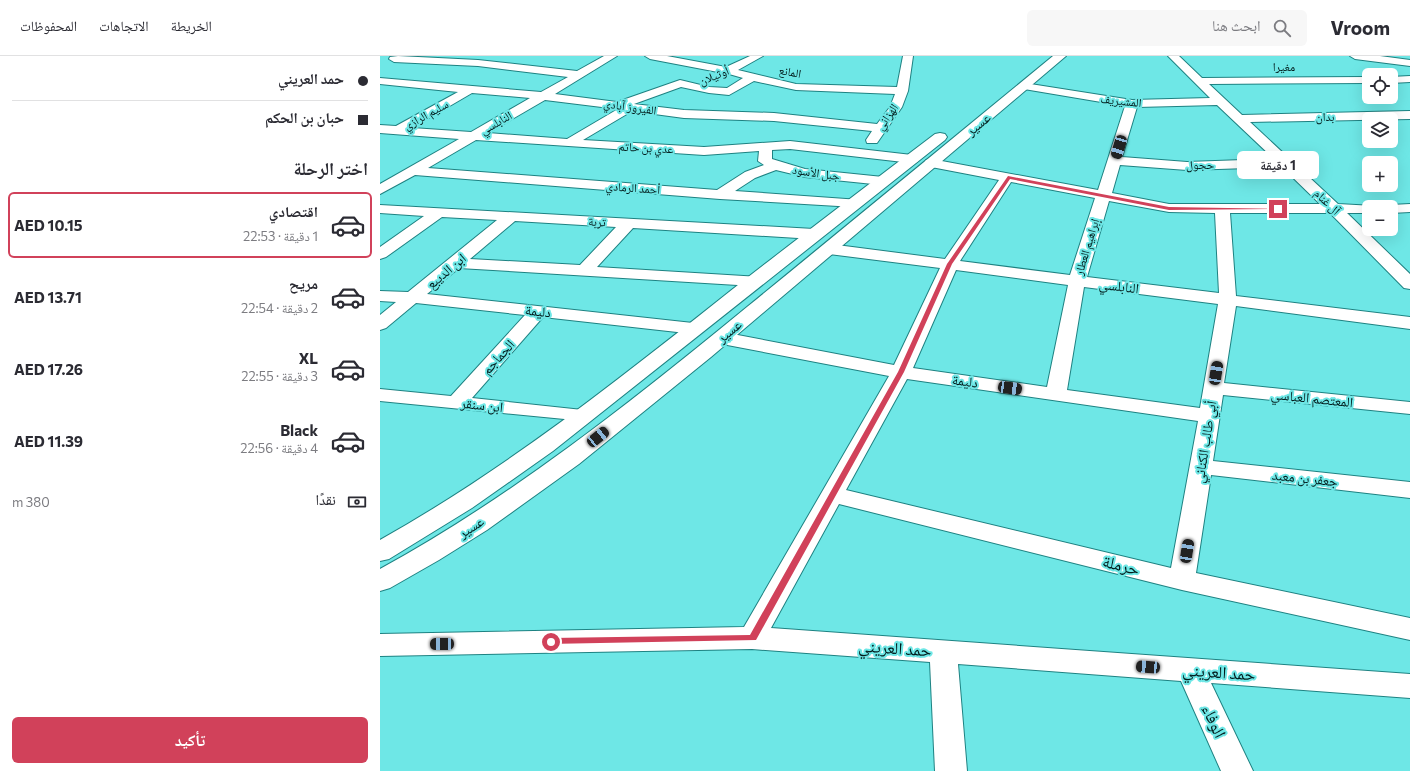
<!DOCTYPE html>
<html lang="ar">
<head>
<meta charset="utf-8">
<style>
  :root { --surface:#fff; --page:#f7f7f7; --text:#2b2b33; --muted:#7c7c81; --line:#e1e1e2; --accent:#d1415a }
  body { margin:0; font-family:Commissioner,"Noto Naskh Arabic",sans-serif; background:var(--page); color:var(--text); direction:rtl; height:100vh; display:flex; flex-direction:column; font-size:15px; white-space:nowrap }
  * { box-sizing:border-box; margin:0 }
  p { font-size:13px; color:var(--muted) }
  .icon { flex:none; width:22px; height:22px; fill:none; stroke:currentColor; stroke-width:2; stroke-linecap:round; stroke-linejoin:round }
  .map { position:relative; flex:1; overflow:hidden; direction:ltr }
  .details { display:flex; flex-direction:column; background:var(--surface); width:380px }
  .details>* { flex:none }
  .top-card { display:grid; align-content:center; height:88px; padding:0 12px; background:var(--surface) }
  .buttons { position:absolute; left:982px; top:12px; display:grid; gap:8px }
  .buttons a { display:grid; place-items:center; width:36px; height:36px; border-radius:6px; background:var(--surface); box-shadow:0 4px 16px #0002; font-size:20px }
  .end { position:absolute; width:18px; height:18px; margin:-9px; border:5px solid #d1415a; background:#fff; box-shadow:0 0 0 2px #fff }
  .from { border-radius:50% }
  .bubble { position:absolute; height:28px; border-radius:6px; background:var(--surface); box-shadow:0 4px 16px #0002; font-size:13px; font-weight:700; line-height:28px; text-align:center; direction:rtl }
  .car { position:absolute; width:12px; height:24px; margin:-12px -6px; border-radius:5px; box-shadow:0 0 3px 1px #0007; background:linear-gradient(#222 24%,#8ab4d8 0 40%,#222 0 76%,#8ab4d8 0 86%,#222 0) }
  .top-card b { display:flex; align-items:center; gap:14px; height:38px; font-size:15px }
  .top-card b+b { border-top:1px solid var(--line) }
  .top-card i { width:10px; height:10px; background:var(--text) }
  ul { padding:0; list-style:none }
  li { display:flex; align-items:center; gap:12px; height:66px; margin:0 8px 6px; padding:0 4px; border:2px solid transparent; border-radius:6px }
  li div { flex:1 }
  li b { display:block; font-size:15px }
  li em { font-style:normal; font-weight:700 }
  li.current { border-color:var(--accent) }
  li>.icon { width:36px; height:36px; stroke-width:1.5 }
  h2 { padding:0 12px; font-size:18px; line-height:48px }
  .pay { display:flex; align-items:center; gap:10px; height:44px; padding:0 12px; font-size:15px }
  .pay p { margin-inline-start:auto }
  .primary-button { display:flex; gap:8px; margin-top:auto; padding:8px 12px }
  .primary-button a { flex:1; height:46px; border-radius:6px; background:var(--accent); color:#fff; font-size:16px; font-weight:700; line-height:46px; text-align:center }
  header { display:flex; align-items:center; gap:24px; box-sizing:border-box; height:56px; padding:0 20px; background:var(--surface); border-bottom:1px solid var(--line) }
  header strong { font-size:19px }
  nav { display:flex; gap:22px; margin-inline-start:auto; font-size:14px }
  .search { width:280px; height:36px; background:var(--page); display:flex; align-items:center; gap:10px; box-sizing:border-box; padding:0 14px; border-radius:6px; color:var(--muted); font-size:15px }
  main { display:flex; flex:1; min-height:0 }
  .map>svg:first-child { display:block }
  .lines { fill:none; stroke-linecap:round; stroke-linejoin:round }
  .street-casing { stroke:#1e8282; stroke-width:2 }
  .primary-casing { stroke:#1e8282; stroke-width:2 }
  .street { fill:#fff; fill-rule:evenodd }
  .primary { fill:#fff; fill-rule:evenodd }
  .route { fill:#d1415a }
  .labels { text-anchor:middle; stroke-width:4; stroke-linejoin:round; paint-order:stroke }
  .far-street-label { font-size:12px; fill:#021c1c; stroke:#6ee7e6 }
  .street-label { font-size:14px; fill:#021c1c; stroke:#6ee7e6 }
  .near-street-label { font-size:17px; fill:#021c1c; stroke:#6ee7e6 }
</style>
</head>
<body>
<header>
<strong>Vroom</strong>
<div class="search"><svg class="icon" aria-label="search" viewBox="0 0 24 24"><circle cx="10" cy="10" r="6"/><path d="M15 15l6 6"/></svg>ابحث هنا</div>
<nav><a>الخريطة</a><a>الاتجاهات</a><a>المحفوظات</a></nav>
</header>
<main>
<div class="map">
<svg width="1030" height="715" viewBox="0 0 1030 715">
  <rect width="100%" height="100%" fill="#6ee7e6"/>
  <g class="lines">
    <defs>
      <path id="street" d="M18,0L98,4L197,15L224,0H237L175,38L237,46L300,24L329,31L347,32L363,22L349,18L339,19L338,16L270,3L265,0H287L346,11L370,0H383L358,14L416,28L517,31L523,0H533L528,35L522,51L497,87H487L486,84L492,75L394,65L304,62L252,55L203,84L324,91L410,85L532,99L537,100L539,103L537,106L532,107L410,93L392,94V103L425,113L503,121L508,122L510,125L508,128L503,129L425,121L396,114L375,122L355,135L480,144L482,147L480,150L475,151L340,143L35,119L0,138V128L79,83L0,77V69L16,70L78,36L0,28V22L161,36L188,21L98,10L14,6L9,3L10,1ZM374,25L416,34L515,38L510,51L497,68L394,57L304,54L254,48L301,31L329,37L349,39ZM92,37L150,42L91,76L32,72ZM165,44L238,53L187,83L108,77ZM96,84L324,99L379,95L378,105L384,109L365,116L337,134L48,112Z
        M788,0H799L822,22L989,21V27L829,28L862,59L1030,55V63L870,66L958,148L994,150L995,151H989V157H967L1030,218V233L1024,232L950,157H850L856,240L1030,261V273L856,250L844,327L1030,346V358L843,339L833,405L1030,426V442L831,419L816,517L1030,562V584L802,534L459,448L391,572L1030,618V642L831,627L873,715H841L801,625L578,608L587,715H555L550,606L372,593L0,600V578L364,571L509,320L342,288L335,286L333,282L335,278L342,276L514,309L560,212L449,198L443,196L441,193L443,190L449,188L565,203L619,124L546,110L544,107L546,104L551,103L718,134L745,50L644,33L638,30L644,27L752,44L830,42ZM837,49L894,103L807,106L742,101L757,51ZM740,109L807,114L902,111L940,148H789L732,137ZM631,126L715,142L690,219L580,205ZM729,145L789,156L835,157L839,237L707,221ZM576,214L688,229L667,331L533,312ZM704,231L838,248L820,352L687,334ZM527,323L818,365L791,512L466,434Z
        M970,0H1000L1030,4V10L975,3Z
        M1030,20V26L1011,27V21Z
        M1030,148V156L1011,157V151H1005L1011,149Z
        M0,149L434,173L440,175L442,178L440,181L434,183L253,172L217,211L380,221L383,225L380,229L374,230L79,212L47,238L322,268L324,272L322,276L315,278L163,261L92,342L212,355L216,359L212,363L205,365L0,345V333L71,340L145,259L36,247L6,272L0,274V259L16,246L0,245V235L28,236L117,164L62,161L6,201L0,203V191L44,160L0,157ZM135,165L236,171L200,209L90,203Z"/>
      <path id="primary" d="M673,0H686L331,301L199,408L107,474L59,504L10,532L0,535V513C133,440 250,347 367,251C469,168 571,84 673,0Z
        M560,77L565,78L567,81L565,84L173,395L92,452L9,503L0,505V484C123,415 233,328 344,240C414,185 484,132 555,78Z"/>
    </defs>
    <!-- street casing -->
    <use href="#street" class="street-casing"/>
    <!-- primary casing -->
    <use href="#primary" class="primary-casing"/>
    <!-- street -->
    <use href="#street" class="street"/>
    <!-- primary -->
    <use href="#primary" class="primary"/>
  </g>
  <!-- route -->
  <path class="route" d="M628,120L789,151L901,153L789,154L630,123L572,208L524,316L376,584L168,588V583L171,582L370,579L518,316L567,208Z"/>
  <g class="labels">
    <!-- far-street labels -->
    <g class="far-street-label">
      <text x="904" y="15">مغيرا</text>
      <text transform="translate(410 16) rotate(11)" y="4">المانع</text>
      <text transform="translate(334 20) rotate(-22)" y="4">أوثيلان</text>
      <text transform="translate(741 45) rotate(6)" y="4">المشيريف</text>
      <text transform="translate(250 51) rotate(8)" y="4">الفيروز آبادي</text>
      <text transform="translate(46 59) rotate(-29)" y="4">سليم الرازي</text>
      <text transform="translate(507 61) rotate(-55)" y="4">الهزاني</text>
      <text transform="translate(945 61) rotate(-1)" y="4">بدان</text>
      <text transform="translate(116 67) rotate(-30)" y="4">النابلسي</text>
      <text transform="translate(266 92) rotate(3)" y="4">عدي بن حاتم</text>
      <text transform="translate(820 109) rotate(-1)" y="4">حجول</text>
      <text transform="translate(436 117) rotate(8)" y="4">جبل الأسود</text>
      <text transform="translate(253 132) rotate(4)" y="4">أحمد الرمادي</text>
      <text transform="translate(947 146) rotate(44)" y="4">آل غنام</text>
      <text transform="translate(217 166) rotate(3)" y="4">تربة</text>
      <text transform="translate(707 191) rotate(-73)" y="4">إبراهيم العطار</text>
    </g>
    <!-- street labels -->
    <g class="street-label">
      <text transform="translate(598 68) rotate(-40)" y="5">عسير</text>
      <text transform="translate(66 215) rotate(-40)" y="5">ابن الديبع</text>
      <text transform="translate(739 230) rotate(7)" y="5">النابلسي</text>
      <text transform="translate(158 255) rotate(6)" y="5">دليمة</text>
      <text transform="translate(349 275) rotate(-40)" y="5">عسير</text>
      <text transform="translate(118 301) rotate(-48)" y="5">الجماجم</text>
      <text transform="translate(585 325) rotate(8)" y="5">دليمة</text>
      <text transform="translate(932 342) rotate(6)" y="5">المعتصم العباسي</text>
      <text transform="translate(102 349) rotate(6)" y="5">ابن سنقر</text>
      <text transform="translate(825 386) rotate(-81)" y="5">أبي طالب الكناني</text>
      <text transform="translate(925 422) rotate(6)" y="5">جعفر بن معبد</text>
      <text transform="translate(91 471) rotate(-32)" y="5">عسير</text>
    </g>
    <!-- near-street labels -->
    <g class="near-street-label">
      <text transform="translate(741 509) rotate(14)" y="6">حرملة</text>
      <text transform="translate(515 592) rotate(4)" y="6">حمد العريني</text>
      <text transform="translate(839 616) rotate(4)" y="6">حمد العريني</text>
      <text transform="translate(834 665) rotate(65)" y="6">الوفاء</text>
    </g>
  </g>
</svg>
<div class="buttons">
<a><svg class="icon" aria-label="locate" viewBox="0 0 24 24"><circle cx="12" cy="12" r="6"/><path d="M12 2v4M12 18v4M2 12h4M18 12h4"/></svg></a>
<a><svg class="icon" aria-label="layers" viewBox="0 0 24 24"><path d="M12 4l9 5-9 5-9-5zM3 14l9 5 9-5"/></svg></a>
<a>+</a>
<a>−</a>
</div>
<i class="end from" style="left:171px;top:586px"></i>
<i class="end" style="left:898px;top:153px"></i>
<div class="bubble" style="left:857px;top:95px;width:82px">1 دقيقة</div>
<i class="car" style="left:739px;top:91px;rotate:197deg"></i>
<i class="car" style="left:836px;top:317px;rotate:9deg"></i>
<i class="car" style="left:630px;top:332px;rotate:98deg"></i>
<i class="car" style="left:218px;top:381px;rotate:51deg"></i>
<i class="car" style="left:807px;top:495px;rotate:9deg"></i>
<i class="car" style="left:62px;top:588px;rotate:269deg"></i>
<i class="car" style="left:768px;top:611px;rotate:274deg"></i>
</div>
<section class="details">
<div class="top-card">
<b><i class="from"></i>حمد العريني</b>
<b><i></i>حبان بن الحكم</b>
</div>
<h2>اختر الرحلة</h2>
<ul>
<li class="current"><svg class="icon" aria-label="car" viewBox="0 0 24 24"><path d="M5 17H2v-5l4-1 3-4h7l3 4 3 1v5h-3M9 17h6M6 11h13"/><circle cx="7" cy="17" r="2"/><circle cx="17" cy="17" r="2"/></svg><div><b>اقتصادي</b><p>1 دقيقة · 22:53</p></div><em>AED 10.15</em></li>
<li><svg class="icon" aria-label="car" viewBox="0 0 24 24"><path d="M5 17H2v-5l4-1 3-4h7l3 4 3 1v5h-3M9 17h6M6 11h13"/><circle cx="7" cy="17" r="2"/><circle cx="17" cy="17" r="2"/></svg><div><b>مريح</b><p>2 دقيقة · 22:54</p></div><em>AED 13.71</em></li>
<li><svg class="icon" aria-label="car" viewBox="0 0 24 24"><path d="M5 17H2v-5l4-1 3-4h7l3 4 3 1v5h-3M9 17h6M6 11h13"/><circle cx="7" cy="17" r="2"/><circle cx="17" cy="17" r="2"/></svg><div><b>XL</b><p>3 دقيقة · 22:55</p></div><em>AED 17.26</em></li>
<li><svg class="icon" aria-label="car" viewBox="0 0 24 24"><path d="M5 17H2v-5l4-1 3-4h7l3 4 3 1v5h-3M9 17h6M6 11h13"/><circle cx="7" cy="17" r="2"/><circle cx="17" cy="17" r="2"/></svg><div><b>Black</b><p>4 دقيقة · 22:56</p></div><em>AED 11.39</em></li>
</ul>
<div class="pay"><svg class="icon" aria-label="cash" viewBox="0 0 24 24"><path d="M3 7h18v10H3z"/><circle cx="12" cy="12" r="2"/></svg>نقدًا<p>380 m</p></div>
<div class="primary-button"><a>تأكيد</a></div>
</section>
</main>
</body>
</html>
